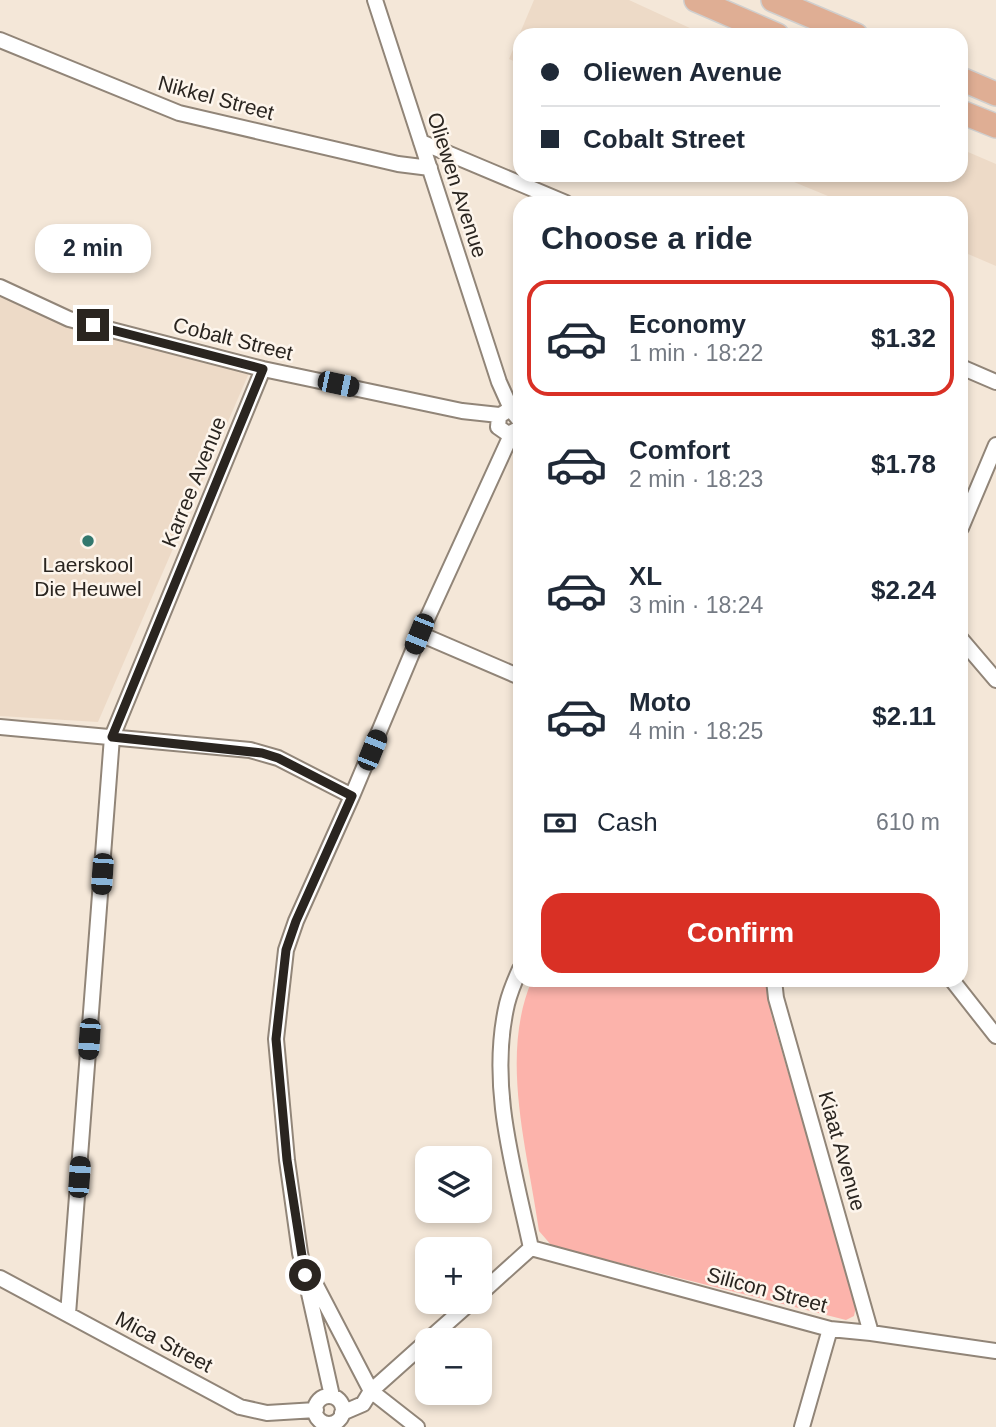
<!DOCTYPE html>
<html lang="en">
<head>
<meta charset="utf-8">
<style>
  :root { --surface:#fff; --page:#f6f6f7; --text:#1f2937; --muted:#747a83; --line:#e0e1e3; --accent:#d93025 }
  body { margin:0; font-family:Arial,sans-serif; background:var(--page); color:var(--text); height:100vh; display:flex; flex-direction:column; font-size:26px; white-space:nowrap }
  * { box-sizing:border-box; margin:0 }
  p { font-size:23px; color:var(--muted) }
  .icon { flex:none; width:38px; height:38px; fill:none; stroke:currentColor; stroke-width:2; stroke-linecap:round; stroke-linejoin:round }
  .map { position:relative; flex:1; overflow:hidden }
  .details { position:absolute; left:513px; top:196px; width:455px; height:791px; display:flex; flex-direction:column; background:var(--surface); border-radius:21px; box-shadow:0 4px 10px #0003 }
  .details>* { flex:none }
  .banner { position:absolute; left:513px; top:28px; width:455px; height:154px; border-radius:21px; box-shadow:0 4px 10px #0003; display:grid; align-content:center; height:154px; padding:0 28px; background:var(--surface) }
  .tools { position:absolute; left:415px; top:1146px; display:grid; gap:14px }
  .tools a { display:grid; place-items:center; width:77px; height:77px; border-radius:14px; background:var(--surface); box-shadow:0 4px 10px #0003; font-size:35px }
  .end { position:absolute; width:32px; height:32px; margin:-16px; border:9px solid #2a2520; background:#fff; box-shadow:0 0 0 4px #fff }
  .from { border-radius:50% }
  .bubble { position:absolute; height:49px; border-radius:21px; background:var(--surface); box-shadow:0 4px 10px #0003; font-size:23px; font-weight:600; line-height:49px; text-align:center }
  .car { position:absolute; width:21px; height:42px; margin:-21px -10px; border-radius:9px; box-shadow:0 0 5px 2px #0007; background:linear-gradient(#222 24%,#8ab4d8 0 40%,#222 0 76%,#8ab4d8 0 86%,#222 0) }
  .banner b { display:flex; align-items:center; gap:24px; height:66px; font-size:26px }
  .banner b+b { border-top:2px solid var(--line) }
  .banner i { width:18px; height:18px; background:var(--text) }
  ul { padding:0; list-style:none }
  li { display:flex; align-items:center; gap:21px; height:116px; margin:0 14px 10px; padding:0 14px; border:4px solid transparent; border-radius:21px }
  li div { flex:1 }
  li b { display:block; font-size:26px }
  li em { font-style:normal; font-weight:600 }
  li.active { border-color:var(--accent) }
  li>.icon { width:63px; height:63px; stroke-width:1.5 }
  h2 { padding:0 28px; font-size:32px; line-height:84px }
  .pay { display:flex; align-items:center; gap:18px; height:77px; padding:0 28px; font-size:26px }
  .pay p { margin-inline-start:auto }
  .button { display:flex; gap:14px; margin-top:auto; padding:14px 28px }
  .button a { flex:1; height:80px; border-radius:21px; background:var(--accent); color:#fff; font-size:28px; font-weight:600; line-height:80px; text-align:center }
  .map>svg:first-child { display:block }
  .built { fill:#eddac7 }
  .green { fill:#fcb3ab }
  .lines { fill:none; stroke-linecap:round; stroke-linejoin:round }
  .street-casing { stroke:#918578; stroke-width:18 }
  .primary-casing { stroke:#d0cfce; stroke-width:26 }
  .street { stroke:#fff; stroke-width:14 }
  .primary { stroke:#dfae94; stroke-width:23 }
  .route { stroke:#2a2520; stroke-width:9 }
  .poi-dot { fill:#33786e; stroke:#fdf5ec; stroke-width:2.5 }
  .labels { text-anchor:middle; stroke-width:5; stroke-linejoin:round; paint-order:stroke }
  .street-label { font-size:21px; fill:#2a2520; stroke:#fdf5ec }
  .poi-label { font-size:21px; fill:#2a2520; stroke:#fdf5ec }
</style>
</head>
<body>
<div class="map">
<svg width="996" height="1427" viewBox="0 0 996 1427">
  <rect width="100%" height="100%" fill="#f4e7d8"/>
  <!-- built -->
  <path class="built" d="M534,0H629L705,35H520V64L509,59Z
    M961,149L996,164V266L961,251V203H845L777,175H961Z
    M0,294L252,366L98,722L0,716Z"/>
  <!-- green -->
  <path class="green" d="M532,980H767L771,1014L856,1306L854,1316L846,1320L552,1246L539,1231C528,1151 499,1057 532,980Z"/>
  <g class="lines">
    <defs>
      <path id="street" d="M375,0L499,382L512,411L520,421
        M0,40L179,113L398,164L430,168
        M421,142L566,203
        M0,287L69,319L263,369L462,411L499,415
        M961,367L996,382
        M507,411L499,416L498,427L508,434L518,429
        M961,528L996,445
        M420,634L520,677
        M961,639L996,680
        M0,727L250,750L278,758L352,796
        M520,969C515,980 510,992 507,1004C488,1086 514,1169 531,1248
        M774,980L776,998L871,1333
        M952,980L996,1036
        M531,1248L830,1329L871,1333L996,1351
        M308,1270L371,1391L417,1427
        M0,1278L240,1407L267,1413L316,1410
        M480,1294L531,1248
        M68,1314L112,737L263,369
        M428,1340L471,1302
        M332,1396L300,1253L287,1160L276,1039L286,950L296,921L352,796L420,634L512,433
        M315 1410a14 14 0 1 1 28 0a14 14 0 1 1-28 0Z
        M342,1413L363,1404L371,1391L427,1341
        M802,1427L830,1329"/>
      <path id="primary" d="M696,0L777,35
        M773,0L856,35
        M961,79L996,94
        M961,112L996,126"/>
    </defs>
    <!-- street casing -->
    <use href="#street" class="street-casing"/>
    <!-- primary casing -->
    <use href="#primary" class="primary-casing"/>
    <!-- street -->
    <use href="#street" class="street"/>
    <!-- primary -->
    <use href="#primary" class="primary"/>
  </g>
  <g class="lines">
    <!-- route -->
    <path class="route" d="M93,325L263,369L112,737L262,753L278,758L352,796L296,921L286,950L276,1039L287,1160L305,1275"/>
  </g>
  <!-- markers -->
  <circle class="poi-dot" cx="88" cy="541" r="7"/>
  <g class="labels">
    <!-- street labels -->
    <g class="street-label">
      <text transform="translate(216 98) rotate(15)" y="7">Nikkel Street</text>
      <text transform="translate(457 185) rotate(72)" y="7">Oliewen Avenue</text>
      <text transform="translate(233 339) rotate(14)" y="7">Cobalt Street</text>
      <text transform="translate(194 482) rotate(-68)" y="7">Karree Avenue</text>
      <text transform="translate(842 1151) rotate(74)" y="7">Kiaat Avenue</text>
      <text transform="translate(767 1290) rotate(15)" y="7">Silicon Street</text>
      <text transform="translate(164 1342) rotate(28)" y="7">Mica Street</text>
    </g>
    <!-- poi labels -->
    <g class="poi-label">
      <text x="88" y="572">Laerskool<tspan x="88" dy="24">Die Heuwel</tspan></text>
    </g>
  </g>
</svg>
<div class="tools">
<a><svg class="icon" aria-label="layers" viewBox="0 0 24 24"><path d="M12 4l9 5-9 5-9-5zM3 14l9 5 9-5"/></svg></a>
<a>+</a>
<a>−</a>
</div>
<i class="end from" style="left:305px;top:1275px"></i>
<i class="end" style="left:93px;top:325px"></i>
<div class="bubble" style="left:35px;top:224px;width:116px">2 min</div>
<i class="car" style="left:338px;top:384px;rotate:102deg"></i>
<i class="car" style="left:419px;top:634px;rotate:202deg"></i>
<i class="car" style="left:372px;top:750px;rotate:22deg"></i>
<i class="car" style="left:102px;top:874px;rotate:184deg"></i>
<i class="car" style="left:89px;top:1039px;rotate:184deg"></i>
<i class="car" style="left:79px;top:1177px;rotate:4deg"></i>
<div class="banner">
<b><i class="from"></i>Oliewen Avenue</b>
<b><i></i>Cobalt Street</b>
</div>
<section class="details">
<h2>Choose a ride</h2>
<ul>
<li class="active"><svg class="icon" aria-label="car" viewBox="0 0 24 24"><path d="M5 17H2v-5l4-1 3-4h7l3 4 3 1v5h-3M9 17h6M6 11h13"/><circle cx="7" cy="17" r="2"/><circle cx="17" cy="17" r="2"/></svg><div><b>Economy</b><p>1 min · 18:22</p></div><em>$1.32</em></li>
<li><svg class="icon" aria-label="car" viewBox="0 0 24 24"><path d="M5 17H2v-5l4-1 3-4h7l3 4 3 1v5h-3M9 17h6M6 11h13"/><circle cx="7" cy="17" r="2"/><circle cx="17" cy="17" r="2"/></svg><div><b>Comfort</b><p>2 min · 18:23</p></div><em>$1.78</em></li>
<li><svg class="icon" aria-label="car" viewBox="0 0 24 24"><path d="M5 17H2v-5l4-1 3-4h7l3 4 3 1v5h-3M9 17h6M6 11h13"/><circle cx="7" cy="17" r="2"/><circle cx="17" cy="17" r="2"/></svg><div><b>XL</b><p>3 min · 18:24</p></div><em>$2.24</em></li>
<li><svg class="icon" aria-label="car" viewBox="0 0 24 24"><path d="M5 17H2v-5l4-1 3-4h7l3 4 3 1v5h-3M9 17h6M6 11h13"/><circle cx="7" cy="17" r="2"/><circle cx="17" cy="17" r="2"/></svg><div><b>Moto</b><p>4 min · 18:25</p></div><em>$2.11</em></li>
</ul>
<div class="pay"><svg class="icon" aria-label="cash" viewBox="0 0 24 24"><path d="M3 7h18v10H3z"/><circle cx="12" cy="12" r="2"/></svg>Cash<p>610 m</p></div>
<div class="button"><a>Confirm</a></div>
</section>
</div>
</body>
</html>
